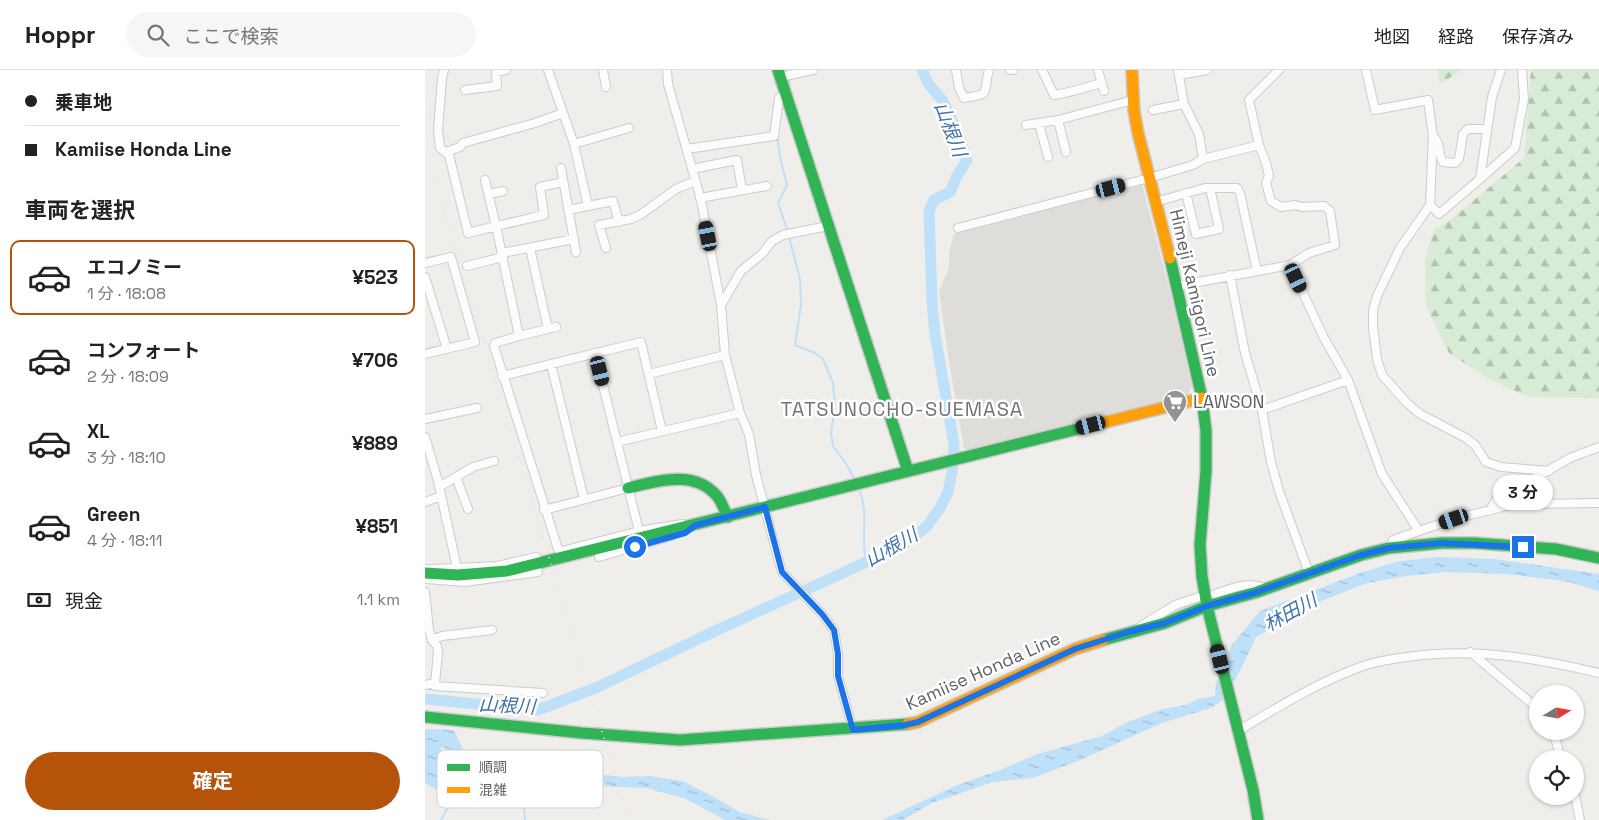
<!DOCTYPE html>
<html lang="ja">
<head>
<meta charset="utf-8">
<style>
  :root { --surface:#fff; --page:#f6f6f6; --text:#222; --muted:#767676; --line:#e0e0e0; --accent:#b45309 }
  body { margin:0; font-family:"Space Grotesk","Noto Sans JP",sans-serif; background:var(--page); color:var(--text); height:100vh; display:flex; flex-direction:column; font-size:19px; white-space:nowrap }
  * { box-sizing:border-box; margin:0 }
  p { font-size:16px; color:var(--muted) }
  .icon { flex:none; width:28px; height:28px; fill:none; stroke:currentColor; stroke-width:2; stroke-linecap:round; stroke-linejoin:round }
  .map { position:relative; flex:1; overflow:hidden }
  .drawer { display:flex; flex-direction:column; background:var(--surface); width:425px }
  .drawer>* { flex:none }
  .hud { display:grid; align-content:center; height:110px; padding:0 25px; background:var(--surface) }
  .needle { width:32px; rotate:79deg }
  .buttons { position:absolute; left:1104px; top:615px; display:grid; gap:10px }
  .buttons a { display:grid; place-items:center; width:55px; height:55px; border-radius:50%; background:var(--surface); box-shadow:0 1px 4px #0004; font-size:25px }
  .end { position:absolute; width:22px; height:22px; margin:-11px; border:6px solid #1a73e8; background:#fff; box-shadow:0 0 0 2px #fff }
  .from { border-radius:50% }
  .bubble { position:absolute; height:35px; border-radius:18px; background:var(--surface); box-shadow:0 1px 4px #0004; font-size:16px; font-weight:700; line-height:35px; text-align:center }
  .car { position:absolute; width:15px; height:30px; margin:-15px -8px; border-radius:6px; box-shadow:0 0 4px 1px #0007; background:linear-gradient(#222 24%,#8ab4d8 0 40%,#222 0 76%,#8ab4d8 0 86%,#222 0) }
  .hud b { display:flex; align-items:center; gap:18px; height:48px; font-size:19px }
  .hud b+b { border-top:1px solid var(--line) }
  .hud i { width:12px; height:12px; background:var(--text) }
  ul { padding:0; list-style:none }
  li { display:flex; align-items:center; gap:15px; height:75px; margin:0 10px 8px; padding:0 15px; border:2px solid transparent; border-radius:10px }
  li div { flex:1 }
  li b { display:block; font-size:19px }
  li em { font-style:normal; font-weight:700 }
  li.current { border-color:var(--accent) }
  li>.icon { width:45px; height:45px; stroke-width:1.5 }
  h2 { padding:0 25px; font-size:22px; line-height:60px }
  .pay { display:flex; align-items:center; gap:12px; height:55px; padding:0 25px; font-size:19px }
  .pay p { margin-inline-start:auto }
  .primary-button { display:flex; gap:10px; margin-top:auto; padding:10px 25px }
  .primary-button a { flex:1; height:58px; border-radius:30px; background:var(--accent); color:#fff; font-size:20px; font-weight:700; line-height:58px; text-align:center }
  header { display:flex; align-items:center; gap:30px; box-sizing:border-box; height:70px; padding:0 25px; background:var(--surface); border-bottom:1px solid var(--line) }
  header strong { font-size:24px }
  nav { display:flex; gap:28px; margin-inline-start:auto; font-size:18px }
  .search { width:350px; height:45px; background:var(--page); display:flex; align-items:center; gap:12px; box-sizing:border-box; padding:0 18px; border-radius:28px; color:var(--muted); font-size:19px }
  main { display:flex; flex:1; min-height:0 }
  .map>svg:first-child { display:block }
  .industrial { fill:#dfddda }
  .forest { fill:url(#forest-firs) }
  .water { fill:url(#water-ripples) }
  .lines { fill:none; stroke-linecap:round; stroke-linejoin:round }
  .stream { stroke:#bfe0f9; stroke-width:2 }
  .river { stroke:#bfe0f9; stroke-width:11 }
  .street-casing { stroke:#cbcccc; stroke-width:10 }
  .fast-casing { stroke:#cacacb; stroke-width:14 }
  .slow-casing { stroke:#cacacb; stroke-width:14 }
  .street { stroke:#fdfcfc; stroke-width:8 }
  .fast { stroke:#30b455; stroke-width:11 }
  .slow { stroke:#ff9f0a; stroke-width:11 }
  .rail { stroke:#e4e4e4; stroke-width:2; stroke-dasharray:1 6; stroke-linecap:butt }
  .route { stroke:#1a73e8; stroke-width:6 }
  .labels { text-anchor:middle; stroke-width:5; stroke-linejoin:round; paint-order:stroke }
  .street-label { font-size:18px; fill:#5f6368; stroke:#fff }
  .poi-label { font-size:18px; fill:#5f6368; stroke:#fff; text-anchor:start }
  .water-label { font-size:19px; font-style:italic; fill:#4174aa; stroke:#fff }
  .quarter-label { font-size:20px; letter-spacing:1px; fill:#70757a; stroke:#fff }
  .key { fill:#fff; stroke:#cfd0d2; stroke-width:1 }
  .key-label { font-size:14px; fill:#5f6368 }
</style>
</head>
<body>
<header>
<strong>Hoppr</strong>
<div class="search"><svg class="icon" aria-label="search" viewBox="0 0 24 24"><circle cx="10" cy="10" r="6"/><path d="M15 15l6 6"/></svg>ここで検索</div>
<nav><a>地図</a><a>経路</a><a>保存済み</a></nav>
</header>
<main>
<section class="drawer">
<div class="hud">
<b><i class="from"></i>乗車地</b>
<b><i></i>Kamiise Honda Line</b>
</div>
<h2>車両を選択</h2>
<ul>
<li class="current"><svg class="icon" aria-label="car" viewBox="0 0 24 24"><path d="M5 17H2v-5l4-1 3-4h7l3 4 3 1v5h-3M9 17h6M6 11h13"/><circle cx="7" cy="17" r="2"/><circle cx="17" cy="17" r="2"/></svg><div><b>エコノミー</b><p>1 分 · 18:08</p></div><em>¥523</em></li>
<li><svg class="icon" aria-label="car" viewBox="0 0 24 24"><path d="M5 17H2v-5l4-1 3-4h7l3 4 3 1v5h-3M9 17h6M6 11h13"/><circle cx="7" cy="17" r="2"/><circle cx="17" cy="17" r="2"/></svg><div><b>コンフォート</b><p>2 分 · 18:09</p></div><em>¥706</em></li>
<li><svg class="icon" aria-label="car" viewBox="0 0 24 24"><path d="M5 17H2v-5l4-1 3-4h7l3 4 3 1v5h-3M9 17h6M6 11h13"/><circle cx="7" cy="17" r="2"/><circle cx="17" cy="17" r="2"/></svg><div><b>XL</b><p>3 分 · 18:10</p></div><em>¥889</em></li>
<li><svg class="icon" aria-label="car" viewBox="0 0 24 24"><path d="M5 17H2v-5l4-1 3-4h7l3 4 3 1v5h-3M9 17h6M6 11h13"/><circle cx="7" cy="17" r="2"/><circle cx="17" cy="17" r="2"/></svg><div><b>Green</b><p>4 分 · 18:11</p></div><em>¥851</em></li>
</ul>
<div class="pay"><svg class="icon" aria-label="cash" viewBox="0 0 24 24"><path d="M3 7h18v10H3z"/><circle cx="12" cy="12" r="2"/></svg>現金<p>1.1 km</p></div>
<div class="primary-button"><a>確定</a></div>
</section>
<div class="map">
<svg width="1174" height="750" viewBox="0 0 1174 750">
  <defs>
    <pattern id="forest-firs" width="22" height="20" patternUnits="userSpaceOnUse" patternTransform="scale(1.25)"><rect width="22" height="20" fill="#d8ebd6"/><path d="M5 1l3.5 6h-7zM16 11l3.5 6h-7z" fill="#b2c2b1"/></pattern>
    <pattern id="water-ripples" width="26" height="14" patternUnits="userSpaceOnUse" patternTransform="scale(1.25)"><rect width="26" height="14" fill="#bfe0f9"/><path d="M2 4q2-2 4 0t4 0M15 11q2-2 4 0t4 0" fill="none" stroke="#9eb9cd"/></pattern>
  </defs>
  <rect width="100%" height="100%" fill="#efeeea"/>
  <!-- industrial -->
  <path class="industrial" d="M717,114L750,241L767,317L762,326L542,380L539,378L524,291L514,221L524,198V183L529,164L533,161Z"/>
  <!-- forest -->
  <path class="forest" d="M1012,0H1037L1015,14Z
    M1106,0H1174V328L1104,327L1064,309L1024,283L1001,236L1000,190L1009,160L1029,147L1099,88Z"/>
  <!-- water -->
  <path class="water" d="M1013,487L1069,489L1174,504V521L1144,512L1083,504L1021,502L981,506L942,513L891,533L831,567L820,591L808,613L796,631L786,638L737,653L653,691L608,708L568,712L507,733L478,750H457L530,716L575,700L613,684L677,666L700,653L737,639L761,635L774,629L790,626L791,613L807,575L835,541L935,503L975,491Z
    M0,659L29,660L42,688L56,698L81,702L96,694L114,698L198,707L225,706L257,711L287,726L315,742L345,750H300L259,728L221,718L142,715L127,718L115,726L46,709L35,708L28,703V681L16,677L12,720L0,713Z"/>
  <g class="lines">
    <!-- stream -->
    <path class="stream" d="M363,7L365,12
      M352,65L355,87L362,115L353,133L363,162
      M364,167L375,209L376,235L370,275L390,283L398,289L408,313L410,335L406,364L408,376L422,395L429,409
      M433,418C445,440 435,466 441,491
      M98,720L100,750
      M16,750L27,730L35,706"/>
    <!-- river -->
    <path class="river" d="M0,629L113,640L173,617L290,561L420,502L484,471L502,456L515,438L523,422L527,402L529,374L510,264L507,231L504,141L509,130L525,122L532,106L542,90L535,68L518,31L503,13L497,0"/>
    <defs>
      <path id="street" d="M19,0L17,8L13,60L15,78L24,85L43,163L71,156L94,266L70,273L69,276L133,479L137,481L214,461
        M123,0L149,74L163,136
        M178,0L181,17
        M242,0L243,14L276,130L296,235L300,285L315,343L324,364L331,405L353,488L357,502L397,544L409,560L413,584V606L428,660
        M531,0L534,18L539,28C568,24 557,23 564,0
        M585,0H588
        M617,0L629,25C645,23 661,17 677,13
        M673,0L679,21
        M753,0L759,34L774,64L778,89
        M941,0L950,40L1003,30L1008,66L1005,135L975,178L952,226L948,241V257L952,289L957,305L982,333L995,344L1041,368L1050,375L1061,392L1076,397L1124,401
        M1076,0L1067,27L1055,109L1090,78L1099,29L1097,0
        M754,5L782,0
        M355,7L388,0
        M40,20L72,16L71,2L81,0
        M728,40L759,34
        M633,50L641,82
        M614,54L623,87
        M601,55L633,50L708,30
        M1008,66C1017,74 1012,84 1018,92L1030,93L1034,89L1038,64L1043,59H1061
        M149,74L204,58
        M262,79L349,66L354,28L361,25
        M21,82L35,77L38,73L110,53L138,43
        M136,98L151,182
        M267,99L312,90L317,120
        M60,110L71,156L119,145L115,117L138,112
        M761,123L771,164L794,159L785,118
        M64,124L78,121
        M275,128L342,116
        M730,132L780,118H812L815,123L832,201
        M1005,135L1014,144L1055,109
        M143,140L188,131L194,152
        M533,158L724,108L768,95L778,89L834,75
        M105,178L123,259
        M181,178L174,155L206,149L215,145L251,119L270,111
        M77,183L149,169
        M0,193L26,187L50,272L0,284
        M865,195L899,268L923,310L957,404L994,461
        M42,196L78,187
        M805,205L820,283L837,340L846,392L854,421L884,503
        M0,207L22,279
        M752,216L865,195L884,183L910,175L905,141L899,136L877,137L870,135L856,137L846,131L841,113L844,106L841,93L834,75L824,30L854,0
        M296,235L316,201L337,184L347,171L358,165L403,156
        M94,266L131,257
        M170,283L214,461L257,454
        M126,294L159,429
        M224,304L300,285
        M77,306L216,272L237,361
        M837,340L923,310
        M0,349L52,338
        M0,367L13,411L32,498L2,499
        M192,372L315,343
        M31,407L43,439
        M14,417L48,397L69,391
        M0,432L16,426
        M119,440L203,418
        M1065,440L1071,430L1145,388L1174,377
        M964,478L968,470L1029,449L1090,434L1174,433
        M174,487L246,466
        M32,498L72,496L111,487
        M0,509L40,512L113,502
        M0,522L4,560L7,570L12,576L13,583L10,613L0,615
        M790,524C806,519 824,510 841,519
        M716,556L750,535L774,527
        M7,570L17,566L67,560
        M1045,582L1112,638
        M7,614L10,616L118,623
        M813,661C853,637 893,612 938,596C952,591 967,589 982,587C1048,577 1110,588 1174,603
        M1128,661L1136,689
        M1150,725L1155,750"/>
      <path id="fast" d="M353,0L483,401
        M745,188L777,328L781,361V401L775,475L777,507L782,536L828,720L833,750
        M203,418C232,411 269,399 292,426C297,432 299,440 303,447
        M0,503L33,505L82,501L673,354
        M678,570L740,553L782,536L832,522L936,485L964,478L1017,473H1049L1131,479L1174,488
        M0,647L157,663L255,670L483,654"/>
      <path id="slow" d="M707,0L709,41L713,63L745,188
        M673,354L777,328
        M483,654L493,652L650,579L678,570"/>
    </defs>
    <!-- street casing -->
    <use href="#street" class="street-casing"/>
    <!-- fast casing -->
    <use href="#fast" class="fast-casing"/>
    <!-- slow casing -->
    <use href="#slow" class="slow-casing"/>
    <!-- street -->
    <use href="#street" class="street"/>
    <!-- fast -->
    <use href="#fast" class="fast"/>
    <!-- slow -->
    <use href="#slow" class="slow"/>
    <!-- rail -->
    <path class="rail" d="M9,0C2,48 6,92 18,139L204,750"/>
  </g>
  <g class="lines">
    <!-- route -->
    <path class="route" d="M210,477L260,463L271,455L340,437L357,502L397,544L409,560L413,584V606L428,660L480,655L493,652L650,579L700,563L740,553L782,536L832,522L936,485L964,478L1017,473L1098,477"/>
  </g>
  <!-- icons -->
  <defs>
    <symbol id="supermarket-pin" viewBox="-11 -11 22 30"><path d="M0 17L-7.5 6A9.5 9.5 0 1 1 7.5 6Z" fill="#919496" stroke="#fff"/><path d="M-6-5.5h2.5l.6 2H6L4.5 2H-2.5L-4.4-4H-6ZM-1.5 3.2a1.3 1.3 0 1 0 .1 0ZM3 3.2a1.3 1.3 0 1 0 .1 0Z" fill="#fff"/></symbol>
  </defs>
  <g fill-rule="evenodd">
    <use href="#supermarket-pin" x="736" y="318" width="28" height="38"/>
  </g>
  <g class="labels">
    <!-- street labels -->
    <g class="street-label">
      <text transform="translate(770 223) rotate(77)" y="6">Himeji Kamigori Line</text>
      <text transform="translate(558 601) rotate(-24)" y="6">Kamiise Honda Line</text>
    </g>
    <!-- poi labels -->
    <g class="poi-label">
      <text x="768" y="338">LAWSON</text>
    </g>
    <!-- water labels -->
    <g class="water-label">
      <text transform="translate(526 59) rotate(69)" y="7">山根川</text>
      <text transform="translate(466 477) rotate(-30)" y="7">山根川</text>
      <text transform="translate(865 542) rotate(-29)" y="7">林田川</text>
      <text transform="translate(82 635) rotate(3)" y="7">山根川</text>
    </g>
    <!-- quarter labels -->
    <g class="quarter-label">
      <text x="477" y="346">TATSUNOCHO-SUEMASA</text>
    </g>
  </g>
  <!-- legend -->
  <rect x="12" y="680" width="166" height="58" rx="8" class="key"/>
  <rect x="22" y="694" width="23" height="7" fill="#30b455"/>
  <rect x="22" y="717" width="23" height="6" fill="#ff9f0a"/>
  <g class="key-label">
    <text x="54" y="702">順調</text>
    <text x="54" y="725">混雑</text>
  </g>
</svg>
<div class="buttons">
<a><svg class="needle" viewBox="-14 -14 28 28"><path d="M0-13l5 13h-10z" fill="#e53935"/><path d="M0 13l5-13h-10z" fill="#767676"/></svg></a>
<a><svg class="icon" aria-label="locate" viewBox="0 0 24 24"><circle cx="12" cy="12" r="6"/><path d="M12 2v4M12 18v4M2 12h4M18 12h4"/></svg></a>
</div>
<i class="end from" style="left:210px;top:477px"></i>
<i class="end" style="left:1098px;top:477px"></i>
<div class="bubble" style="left:1068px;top:405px;width:60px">3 分</div>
<i class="car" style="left:686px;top:118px;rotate:76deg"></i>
<i class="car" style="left:283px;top:166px;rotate:349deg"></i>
<i class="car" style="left:871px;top:208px;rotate:155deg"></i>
<i class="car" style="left:175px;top:301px;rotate:166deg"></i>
<i class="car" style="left:666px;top:355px;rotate:256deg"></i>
<i class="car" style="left:1029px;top:449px;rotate:251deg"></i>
<i class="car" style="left:795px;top:589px;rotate:346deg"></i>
</div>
</main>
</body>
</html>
